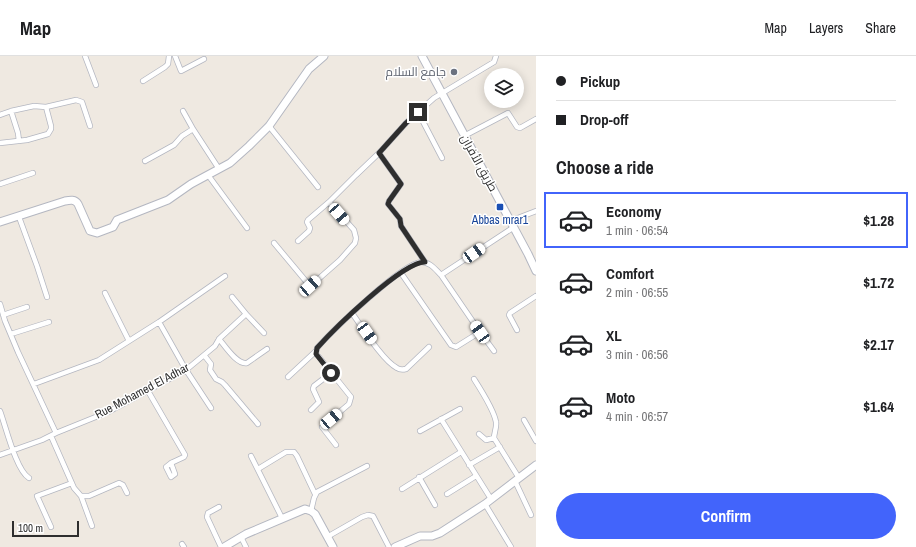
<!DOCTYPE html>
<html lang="en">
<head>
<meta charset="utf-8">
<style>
  :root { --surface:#fff; --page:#f6f6f6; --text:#202124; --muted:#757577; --line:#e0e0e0; --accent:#4264fb }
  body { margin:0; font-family:"Archivo Narrow",Cairo,sans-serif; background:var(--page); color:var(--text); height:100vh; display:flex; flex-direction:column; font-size:15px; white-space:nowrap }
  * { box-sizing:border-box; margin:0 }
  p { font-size:13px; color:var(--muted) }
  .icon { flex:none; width:22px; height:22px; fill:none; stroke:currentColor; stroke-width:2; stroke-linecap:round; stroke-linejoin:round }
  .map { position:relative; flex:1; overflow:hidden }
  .side { display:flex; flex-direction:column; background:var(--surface); width:380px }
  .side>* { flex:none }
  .hud { display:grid; align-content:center; height:88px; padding:0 20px; background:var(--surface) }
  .tools { position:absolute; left:484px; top:12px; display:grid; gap:8px }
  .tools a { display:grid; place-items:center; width:40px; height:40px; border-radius:50%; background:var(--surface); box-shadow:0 2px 10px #0003; font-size:20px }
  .scale { position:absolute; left:12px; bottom:10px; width:67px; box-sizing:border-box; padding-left:4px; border:2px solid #2e2e2e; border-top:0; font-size:11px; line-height:14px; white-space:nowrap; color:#2e2e2e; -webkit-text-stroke:3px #fff; paint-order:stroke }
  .end { position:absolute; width:18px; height:18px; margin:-9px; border:5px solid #2e2e2e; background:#fff; box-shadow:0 0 0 2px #fff }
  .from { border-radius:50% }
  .car { position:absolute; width:12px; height:24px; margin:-12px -6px; border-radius:5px; box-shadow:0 0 3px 1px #0007; background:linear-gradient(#fff 24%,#345 0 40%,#fff 0 76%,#345 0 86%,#fff 0) }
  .hud b { display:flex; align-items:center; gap:14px; height:38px; font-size:15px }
  .hud b+b { border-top:1px solid var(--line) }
  .hud i { width:10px; height:10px; background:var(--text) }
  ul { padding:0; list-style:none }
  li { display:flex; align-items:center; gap:12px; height:56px; margin:0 8px 6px; padding:0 12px; border:2px solid transparent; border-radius:0px }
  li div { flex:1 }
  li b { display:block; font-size:15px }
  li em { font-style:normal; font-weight:700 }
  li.selected { border-color:var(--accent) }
  li>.icon { width:36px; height:36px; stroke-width:1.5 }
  h2 { padding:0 20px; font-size:18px; line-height:48px }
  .action { display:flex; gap:8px; margin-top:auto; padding:8px 20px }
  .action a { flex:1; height:46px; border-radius:24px; background:var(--accent); color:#fff; font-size:16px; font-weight:700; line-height:46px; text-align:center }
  header { display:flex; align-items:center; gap:24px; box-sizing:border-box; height:56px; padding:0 20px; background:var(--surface); border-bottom:1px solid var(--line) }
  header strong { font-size:19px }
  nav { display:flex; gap:22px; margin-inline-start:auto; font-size:14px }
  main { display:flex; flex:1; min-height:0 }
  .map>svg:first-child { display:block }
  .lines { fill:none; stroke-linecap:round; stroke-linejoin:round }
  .street-casing { stroke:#b4b7c1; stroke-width:6 }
  .secondary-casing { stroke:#b4b7c1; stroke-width:9 }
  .street { stroke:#fff; stroke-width:4.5 }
  .secondary { stroke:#fff; stroke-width:7 }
  .route { stroke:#2e2e2e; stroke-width:5 }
  .worship-dot { fill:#6b7280; stroke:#fff; stroke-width:1.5 }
  .transit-dot { fill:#1a4fb4; stroke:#fff; stroke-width:1.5 }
  .labels { text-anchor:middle; stroke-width:3; stroke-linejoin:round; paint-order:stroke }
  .worship-label { font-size:12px; fill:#5b616d; stroke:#fff; text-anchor:end }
  .street-label { font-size:12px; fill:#2e2e2e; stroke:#fff }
  .transit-label { font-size:12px; fill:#164399; stroke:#fff }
</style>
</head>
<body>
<header>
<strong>Map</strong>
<nav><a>Map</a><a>Layers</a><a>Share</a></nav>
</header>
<main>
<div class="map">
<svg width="536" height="491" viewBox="0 0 536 491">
  <rect width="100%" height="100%" fill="#efe9e1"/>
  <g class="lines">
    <defs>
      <path id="street" d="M85,0L96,29
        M175,0L181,15L204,3
        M143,25L165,11L168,8L169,0
        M183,55L193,73L219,113
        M418,56L442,102
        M0,59L11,55
        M269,70L318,131
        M464,80L508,57L517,71L520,72L536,63
        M19,85L18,77L11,55L34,50L46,51
        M0,87L27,84L48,78L51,73V70L46,51L76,44L82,46L90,70
        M379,97L401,128L389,145L388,148L400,163L401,170L425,206
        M145,105L174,89L182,80L193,73
        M208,119L247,172
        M0,128L33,117
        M19,161L37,210L47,241
        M510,165L536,155
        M298,185L309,175L310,172L307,166L308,164L329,146L356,119L379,97L406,67L434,42L494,6L496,0
        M274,187L310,230
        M401,217L451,289L456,291L480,276L441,219
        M306,234L340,204L355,187L356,182L354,174L329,146
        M105,237L129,285
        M232,241L246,258
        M0,248L5,265L18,296L56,377
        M352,257C362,271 383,305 397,312C400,314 402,314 406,313L429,291
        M3,259L27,251
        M159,266L225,220
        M517,274L509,259L510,257L536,240
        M480,276L494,295
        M11,278L49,266
        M219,283C225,290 237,309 247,307L267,293
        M204,299L211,308L210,314L216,323L222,326L225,329L258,368
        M288,321L316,295
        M474,323C481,334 494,354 496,366C497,371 494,377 494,382L519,422
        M34,328L99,304L159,266L186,314L211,352
        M148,335L185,399L184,401L171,407
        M311,354L319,346L313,333L314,330L331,317
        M0,355C6,371 16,414 29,422
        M441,363L491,443
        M524,364L536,385
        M420,375L460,353
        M479,378L486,384L494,382
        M51,380L74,432L81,440H89L119,427L123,429L127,437
        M336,389L322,371L349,348L351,341L319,301L316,298L317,292C332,275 401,208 421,206C430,206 435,213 441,219L514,171
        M0,399L42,384L56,377L108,356L186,314L215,290L219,283L246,258L264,277
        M251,400L282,462
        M171,407L175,418L171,421L166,411Z
        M469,409L500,391
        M258,413L286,396H294L297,400L315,438
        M419,421L435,449
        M515,425L531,459
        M402,433L461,396
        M447,438L476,420
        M81,440L92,470
        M485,448L511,491
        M219,451L208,457L207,461L221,491
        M311,455L314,442L317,436L367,410
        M51,471L37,440L72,427
        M241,481L246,491
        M327,481L362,461L368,459L373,460L389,491
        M182,488L184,491"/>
      <path id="secondary" d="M422,0L528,198L536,215
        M0,166L65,145C70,144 75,143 78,148L90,175L97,177L113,171L117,164L168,144L191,128L230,107L249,90L269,70L309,13L324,0
        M224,491L246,478L305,453L311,455L315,458L333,491
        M395,491L420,480H432L440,477L485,448L536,409"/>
    </defs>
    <!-- street casing -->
    <use href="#street" class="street-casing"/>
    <!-- secondary casing -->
    <use href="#secondary" class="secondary-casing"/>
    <!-- street -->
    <use href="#street" class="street"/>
    <!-- secondary -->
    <use href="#secondary" class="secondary"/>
  </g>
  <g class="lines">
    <!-- route -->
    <path class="route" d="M331,317L316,298L317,292C334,273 402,206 425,206L401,170L400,163L388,148L389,145L401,128L379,97L406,67L418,56"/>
  </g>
  <!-- markers -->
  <circle class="worship-dot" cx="454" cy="16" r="4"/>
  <rect class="transit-dot" x="496" y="147" width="8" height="8" rx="2"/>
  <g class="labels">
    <!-- worship labels -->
    <g class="worship-label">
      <text x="446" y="20">جامع السلام</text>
    </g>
    <!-- street labels -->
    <g class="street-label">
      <text transform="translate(479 107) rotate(61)" y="4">طريق الأفران</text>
      <text transform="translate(142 335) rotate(-28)" y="4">Rue Mohamed El Adhar</text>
    </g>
    <!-- transit labels -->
    <g class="transit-label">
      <text x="500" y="168">Abbas mrar1</text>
    </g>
  </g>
</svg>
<div class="tools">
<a><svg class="icon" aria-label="layers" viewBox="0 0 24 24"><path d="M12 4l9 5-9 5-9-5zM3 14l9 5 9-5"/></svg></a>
</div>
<div class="scale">100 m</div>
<i class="end from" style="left:331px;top:317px"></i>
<i class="end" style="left:418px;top:56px"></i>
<i class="car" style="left:339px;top:158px;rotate:139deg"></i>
<i class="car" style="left:474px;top:197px;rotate:56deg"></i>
<i class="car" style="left:310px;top:230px;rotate:48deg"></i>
<i class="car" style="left:480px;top:276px;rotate:326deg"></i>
<i class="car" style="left:367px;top:277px;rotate:144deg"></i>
<i class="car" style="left:331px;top:363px;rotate:50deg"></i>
</div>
<section class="side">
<div class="hud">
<b><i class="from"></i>Pickup</b>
<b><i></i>Drop-off</b>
</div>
<h2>Choose a ride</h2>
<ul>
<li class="selected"><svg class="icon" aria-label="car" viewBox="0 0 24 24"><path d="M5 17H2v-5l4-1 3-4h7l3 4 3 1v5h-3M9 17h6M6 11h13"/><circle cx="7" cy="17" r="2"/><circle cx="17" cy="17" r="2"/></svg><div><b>Economy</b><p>1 min · 06:54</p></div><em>$1.28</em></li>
<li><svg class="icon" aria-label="car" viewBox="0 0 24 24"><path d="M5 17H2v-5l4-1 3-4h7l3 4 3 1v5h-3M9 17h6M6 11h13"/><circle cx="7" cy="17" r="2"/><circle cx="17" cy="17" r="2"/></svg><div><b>Comfort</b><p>2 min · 06:55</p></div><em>$1.72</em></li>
<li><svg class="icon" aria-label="car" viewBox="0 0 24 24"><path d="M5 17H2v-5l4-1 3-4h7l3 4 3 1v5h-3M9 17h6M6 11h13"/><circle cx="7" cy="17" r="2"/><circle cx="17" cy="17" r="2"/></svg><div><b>XL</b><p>3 min · 06:56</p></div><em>$2.17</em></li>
<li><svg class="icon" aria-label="car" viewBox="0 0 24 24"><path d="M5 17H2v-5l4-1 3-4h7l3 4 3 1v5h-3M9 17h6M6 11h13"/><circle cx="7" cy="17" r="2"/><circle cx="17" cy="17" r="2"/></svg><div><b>Moto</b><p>4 min · 06:57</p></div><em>$1.64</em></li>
</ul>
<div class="action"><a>Confirm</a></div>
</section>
</main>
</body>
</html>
